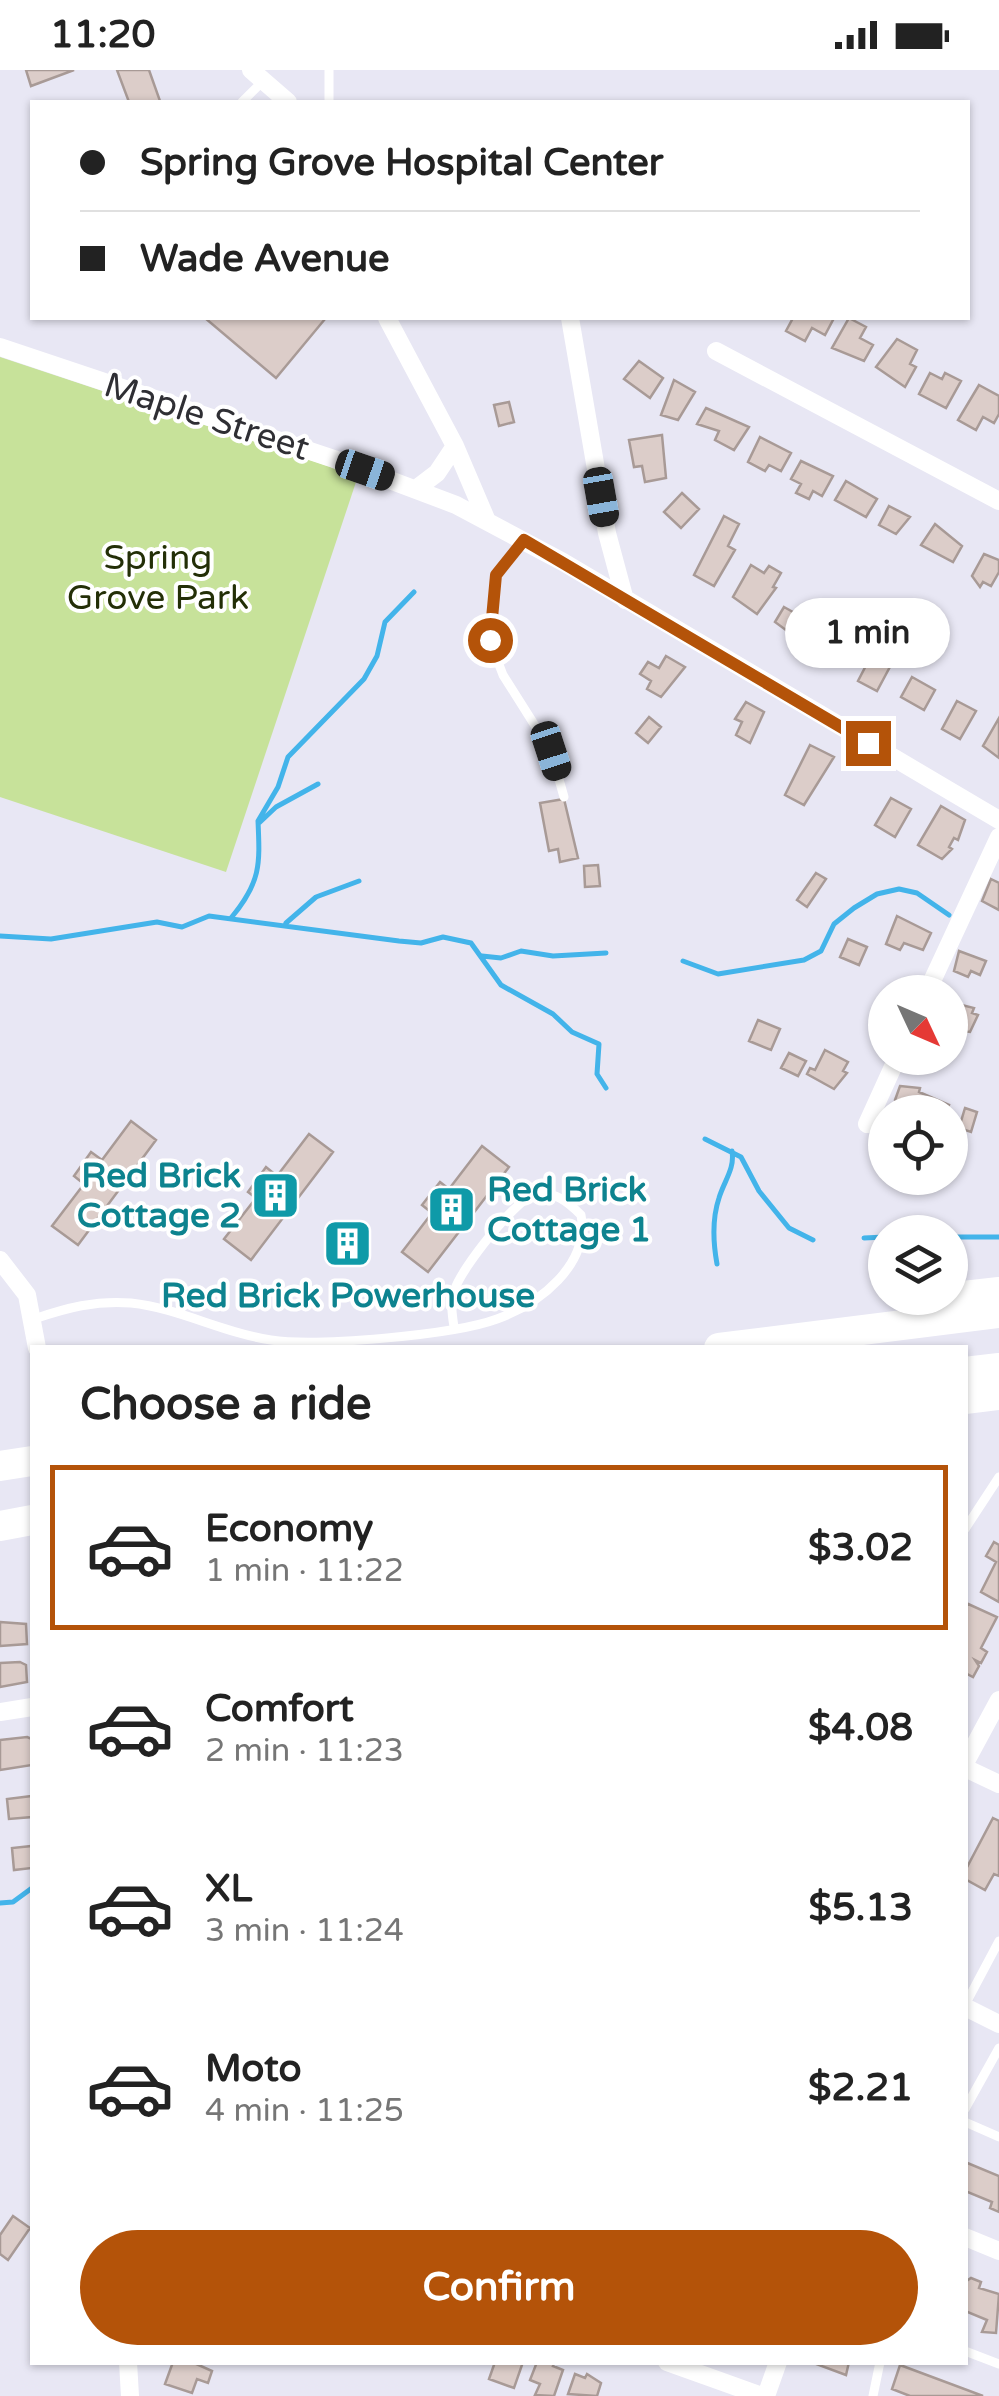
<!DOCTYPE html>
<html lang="en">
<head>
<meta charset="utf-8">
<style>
  :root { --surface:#fff; --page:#f2f2f2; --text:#222; --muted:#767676; --line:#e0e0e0; --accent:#b45309 }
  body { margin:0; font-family:"Varela Round",sans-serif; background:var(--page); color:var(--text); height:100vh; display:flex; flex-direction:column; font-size:38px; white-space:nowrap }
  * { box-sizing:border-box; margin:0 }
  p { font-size:32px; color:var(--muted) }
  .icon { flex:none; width:55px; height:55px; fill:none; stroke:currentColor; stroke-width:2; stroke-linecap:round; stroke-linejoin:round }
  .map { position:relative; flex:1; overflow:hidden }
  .drawer { position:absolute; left:30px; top:1275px; width:938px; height:1020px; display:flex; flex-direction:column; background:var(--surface); border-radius:0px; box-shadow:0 2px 8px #0004 }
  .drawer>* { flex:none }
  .guide { position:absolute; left:30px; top:30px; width:940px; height:220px; border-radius:0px; box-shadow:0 2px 8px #0004; display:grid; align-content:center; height:220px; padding:0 50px; background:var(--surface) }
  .needle { width:65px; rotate:134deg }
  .controls { position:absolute; left:868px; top:905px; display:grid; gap:20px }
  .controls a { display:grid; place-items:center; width:100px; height:100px; border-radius:50%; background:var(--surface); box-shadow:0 2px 8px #0004; font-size:50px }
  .end { position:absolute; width:45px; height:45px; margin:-22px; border:12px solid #b45309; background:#fff; box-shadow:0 0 0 5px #fff }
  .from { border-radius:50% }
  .bubble { position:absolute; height:70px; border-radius:35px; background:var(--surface); box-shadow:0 2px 8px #0004; font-size:32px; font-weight:800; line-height:70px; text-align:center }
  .car { position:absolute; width:30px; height:60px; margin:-30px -15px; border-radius:12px; box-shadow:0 0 8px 2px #0007; background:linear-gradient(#222 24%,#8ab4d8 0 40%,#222 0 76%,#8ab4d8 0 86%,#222 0) }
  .guide b { display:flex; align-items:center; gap:35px; height:95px; font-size:38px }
  .guide b+b { border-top:2px solid var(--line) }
  .guide i { width:25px; height:25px; background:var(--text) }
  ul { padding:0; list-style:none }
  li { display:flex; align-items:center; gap:30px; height:165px; margin:0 20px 15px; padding:0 30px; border:5px solid transparent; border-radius:0px }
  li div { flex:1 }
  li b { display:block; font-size:38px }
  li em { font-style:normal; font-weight:800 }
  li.current { border-color:var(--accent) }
  li>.icon { width:90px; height:90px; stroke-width:1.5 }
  h2 { padding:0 50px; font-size:45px; line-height:120px }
  .button { display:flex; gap:20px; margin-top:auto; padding:20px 50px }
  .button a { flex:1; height:115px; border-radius:60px; background:var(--accent); color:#fff; font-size:40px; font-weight:800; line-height:115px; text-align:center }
  .status { display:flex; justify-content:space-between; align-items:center; height:70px; padding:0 50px; background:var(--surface); direction:ltr }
  .status svg { height:28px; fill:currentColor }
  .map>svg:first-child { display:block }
  .green { fill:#c7e29a }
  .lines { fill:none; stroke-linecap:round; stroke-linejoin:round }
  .stream { stroke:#43b4ea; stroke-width:5 }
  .building { fill:#dccdc9; stroke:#a89a96; stroke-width:2.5 }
  .service { stroke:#fff; stroke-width:9 }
  .minor { stroke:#fff; stroke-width:18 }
  .motorway { stroke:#fff; stroke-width:30 }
  .route { stroke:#b45309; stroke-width:12 }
  .labels { text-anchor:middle; stroke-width:8; stroke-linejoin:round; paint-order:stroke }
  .street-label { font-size:35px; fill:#2f2f34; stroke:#fff }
  .park-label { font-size:35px; fill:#232f07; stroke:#fff }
  .culture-label { font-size:35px; font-weight:bold; fill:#0d838f; stroke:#fff; text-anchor:end }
</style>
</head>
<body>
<div class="status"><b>11:20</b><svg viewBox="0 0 49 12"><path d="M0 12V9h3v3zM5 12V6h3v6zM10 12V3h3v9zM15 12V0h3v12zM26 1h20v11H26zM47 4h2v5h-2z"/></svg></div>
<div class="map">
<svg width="999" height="2326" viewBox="0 0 999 2326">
  <rect width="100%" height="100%" fill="#e8e7f4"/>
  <!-- green -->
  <path class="green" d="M0,287L358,406L226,802L0,727Z"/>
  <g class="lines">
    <!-- stream -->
    <path class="stream" d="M259,753L276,737L318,714
      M231,848C261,812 260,795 258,751L278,717L288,687L364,609L377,586L385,552L414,522
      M286,853L316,827L359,811
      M0,866L51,869L157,852L182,857L209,846L399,871L421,873L443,867L471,873L501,915L553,944L572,962L599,974L597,1004L606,1018
      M482,886L501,888L521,881L553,886L606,883
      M683,891L718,904L804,890L821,881L834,854L854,838L877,824L899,819L917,823L949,845
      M705,1069L741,1087L759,1121L789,1158L813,1170
      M950,1167H999
      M864,1168L885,1167
      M717,1194C713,1172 712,1149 719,1128C724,1111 735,1099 732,1081
      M0,1833L13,1832L32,1818"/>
  </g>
  <!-- building -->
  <path class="building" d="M26,0H74L31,16Z
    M117,0H149L160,31L129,32Z
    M205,248H323L325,249L276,308Z
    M793,248H834L825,265L812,258L805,271L786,261Z
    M849,248L866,257L860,268L873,275L864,291L832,278Z
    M897,269L917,280L910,294L916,297L905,317L876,297Z
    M639,291L663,308L650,328L624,309Z
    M930,303L942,309L945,303L961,311L946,338L919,324Z
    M674,310L695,322L678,350L661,345Z
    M979,315L999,326V344L994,353L983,347L976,360L958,350Z
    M509,332L514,352L499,356L494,335Z
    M706,338L749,357L734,380L715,370L719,361L697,354Z
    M662,365L666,408L645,412L642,396L634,397L629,370Z
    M760,367L791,383L781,401L769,395L765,401L748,392Z
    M801,391L833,406L822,426L813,421L809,429L796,423L801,414L791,409Z
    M846,411L877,429L866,447L835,430Z
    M682,423L699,439L681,458L664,442Z
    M889,436L910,447L896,464L879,455Z
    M724,446L739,454L728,476L735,480L714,516L694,505Z
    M935,454L962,476L953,492L921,475Z
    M984,484L999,490V502L991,516L983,512L980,517L972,506Z
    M751,495L764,503L769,496L781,503L773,517L776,518L757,544L733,527Z
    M784,537L809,551L798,569L775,552Z
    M836,552L853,562L834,596L817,586Z
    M873,582L892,593L877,621L858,611Z
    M666,586L685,597L661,627L647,619L651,611L640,604L648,592L659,598Z
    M912,607L935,620L924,640L901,627Z
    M957,631L976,641L960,669L942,659Z
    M746,632L764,642L750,673L736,665L742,652L735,649Z
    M649,647L661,657L648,673L636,663Z
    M999,648V688L983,676Z
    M810,675L834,687L804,735L785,725Z
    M891,728L911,739L895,767L875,755Z
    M564,729L578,788L560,792L558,779L549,781L540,733Z
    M941,736L965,750L958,770L954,768L949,777L952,779L942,789L918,775Z
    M598,795L600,816L585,817L584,796Z
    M816,803L826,809L807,837L797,830Z
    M991,809L999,813V840L982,831Z
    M897,846L931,863L923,880L904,873L900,880L886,874Z
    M848,869L867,877L859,895L840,887Z
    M959,881L986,891L980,905L971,901L968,907L954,901Z
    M950,932L974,938L972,943L978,945L970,962L954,960Z
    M758,950L780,959L771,980L749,971Z
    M825,980L848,992L843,1001L847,1003L834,1019L807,1004L810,998L815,1000Z
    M789,983L806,991L798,1006L781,998Z
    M900,1016L920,1018L919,1022L949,1035L946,1042H922L898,1033L895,1030Z
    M965,1038L977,1042L971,1062L959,1058Z
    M131,1051L156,1070L78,1175L52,1156L84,1114L74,1106L91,1082L102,1090Z
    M309,1064L333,1082L251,1190L224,1169L256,1128L248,1122L266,1097L277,1106Z
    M482,1076L509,1097L428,1202L402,1182L432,1143L422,1135L440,1112L449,1119Z
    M348,1156L364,1169L349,1189L332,1176Z
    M994,1472L999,1475V1532L981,1522L996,1492L986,1486Z
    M966,1533L997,1547L981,1578L987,1582L981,1593L975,1590L979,1596L973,1607L967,1604L965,1608Z
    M0,1552L26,1554L27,1574L0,1576Z
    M20,1592L26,1595L27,1612L0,1617V1593Z
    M27,1667L32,1669V1695L0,1700V1670Z
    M32,1726V1747L9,1749L7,1729Z
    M993,1748L999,1751V1806L994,1804L985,1820L965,1809V1801Z
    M32,1776V1798L14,1800L12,1778Z
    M965,2092L999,2106V2142L990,2138L992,2132L965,2121Z
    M13,2146L30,2158L8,2190L0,2184V2165Z
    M971,2208L981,2212L979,2218L999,2224L996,2263L982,2262L987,2250L965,2241V2212Z
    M173,2292H192L212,2301L208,2313L197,2309L192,2323L165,2314Z
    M495,2292H523L514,2318L489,2309Z
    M537,2292H555L553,2296L563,2300L554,2326L535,2325L540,2314L530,2310Z
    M849,2292L846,2305L816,2294V2292Z
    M900,2295L983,2326H910L892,2319Z
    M575,2304L585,2308L587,2304L601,2313L597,2326L568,2324Z"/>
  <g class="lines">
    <!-- service -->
    <path class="service" d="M329,0V32
      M242,32L262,12
      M523,472L496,505L490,571L503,605L551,681L564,727
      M34,1249C66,1238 96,1230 131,1233C179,1238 223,1263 271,1270C316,1277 454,1265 497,1249C539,1234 590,1195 581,1145C568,1132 554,1120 534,1125C515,1130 461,1199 455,1219C450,1232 452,1244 454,1257
      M965,1459L999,1407
      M965,1935L999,1871
      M965,2039L999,1978
      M965,2052L999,2067
      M965,2281L999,2294
      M873,2326L880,2292"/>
    <!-- minor -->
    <path class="minor" d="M251,0L288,32
      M387,248L455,376L487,451
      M570,248L607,463L625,530
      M0,277L334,389L456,435L563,492L999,750
      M716,281L999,431
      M416,419L437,403L455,376
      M927,922L999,767
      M867,1054L897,988
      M0,1190L27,1225L37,1278
      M0,1642L32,1637
      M965,1693L999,1630
      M965,1698L999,1714
      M965,1937L999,1954
      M965,2167L999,2181
      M128,2292L130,2326
      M667,2292L762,2326
      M766,2326L778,2292"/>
    <!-- motorway -->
    <path class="motorway" d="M946,1228L999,1222
      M719,1278L999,1243
      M965,1302L999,1298
      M965,1329L999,1325
      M0,1396L32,1391
      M0,1456L32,1450"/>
  </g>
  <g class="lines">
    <!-- route -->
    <path class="route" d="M490,570L496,505L524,470L868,673"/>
  </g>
  <!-- icons -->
  <defs>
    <symbol id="building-square" viewBox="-11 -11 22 22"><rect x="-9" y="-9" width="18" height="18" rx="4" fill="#0f9aa8" stroke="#fff"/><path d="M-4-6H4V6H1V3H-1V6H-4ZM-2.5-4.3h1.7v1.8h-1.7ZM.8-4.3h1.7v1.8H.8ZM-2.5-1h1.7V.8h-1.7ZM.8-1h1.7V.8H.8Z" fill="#fff"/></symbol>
  </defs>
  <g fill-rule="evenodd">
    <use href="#building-square" x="248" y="1098" width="55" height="55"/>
    <use href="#building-square" x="424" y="1112" width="55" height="55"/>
    <use href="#building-square" x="320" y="1146" width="55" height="55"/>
  </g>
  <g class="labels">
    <!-- street labels -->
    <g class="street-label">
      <text transform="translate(207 346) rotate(18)" y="12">Maple Street</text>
    </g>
    <!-- park labels -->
    <g class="park-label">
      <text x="158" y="499">Spring<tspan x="158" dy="40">Grove Park</tspan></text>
    </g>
    <!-- culture labels -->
    <g class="culture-label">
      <text x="241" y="1117">Red Brick<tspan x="241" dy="40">Cottage 2</tspan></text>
      <text x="487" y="1131" text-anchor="start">Red Brick<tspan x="487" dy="40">Cottage 1</tspan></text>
      <text x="348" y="1237" text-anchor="middle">Red Brick Powerhouse</text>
    </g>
  </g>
</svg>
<div class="controls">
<a><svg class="needle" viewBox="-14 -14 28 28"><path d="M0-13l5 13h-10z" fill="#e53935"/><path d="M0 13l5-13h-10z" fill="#767676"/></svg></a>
<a><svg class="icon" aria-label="locate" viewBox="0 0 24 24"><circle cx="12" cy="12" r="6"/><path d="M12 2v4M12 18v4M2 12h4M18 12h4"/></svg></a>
<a><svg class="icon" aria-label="layers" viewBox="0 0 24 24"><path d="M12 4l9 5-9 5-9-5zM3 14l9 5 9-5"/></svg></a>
</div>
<i class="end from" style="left:490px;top:570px"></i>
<i class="end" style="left:868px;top:673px"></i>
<div class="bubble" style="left:785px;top:528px;width:165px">1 min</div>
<i class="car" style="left:365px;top:400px;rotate:109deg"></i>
<i class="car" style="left:601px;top:427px;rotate:170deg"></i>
<i class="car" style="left:551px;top:681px;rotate:162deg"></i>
<div class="guide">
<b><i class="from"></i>Spring Grove Hospital Center</b>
<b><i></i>Wade Avenue</b>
</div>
<section class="drawer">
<h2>Choose a ride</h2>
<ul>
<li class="current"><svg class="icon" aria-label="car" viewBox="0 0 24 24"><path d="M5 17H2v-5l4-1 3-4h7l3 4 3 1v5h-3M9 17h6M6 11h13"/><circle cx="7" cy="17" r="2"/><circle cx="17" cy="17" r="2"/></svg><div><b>Economy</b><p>1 min · 11:22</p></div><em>$3.02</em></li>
<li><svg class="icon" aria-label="car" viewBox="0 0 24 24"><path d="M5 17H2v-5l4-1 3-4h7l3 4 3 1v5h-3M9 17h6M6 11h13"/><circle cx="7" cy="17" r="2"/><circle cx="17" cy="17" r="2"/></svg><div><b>Comfort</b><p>2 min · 11:23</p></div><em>$4.08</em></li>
<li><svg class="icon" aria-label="car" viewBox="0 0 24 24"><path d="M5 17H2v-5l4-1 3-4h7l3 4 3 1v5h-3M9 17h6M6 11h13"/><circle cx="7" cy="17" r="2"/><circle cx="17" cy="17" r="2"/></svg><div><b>XL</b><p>3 min · 11:24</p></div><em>$5.13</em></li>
<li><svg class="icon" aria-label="car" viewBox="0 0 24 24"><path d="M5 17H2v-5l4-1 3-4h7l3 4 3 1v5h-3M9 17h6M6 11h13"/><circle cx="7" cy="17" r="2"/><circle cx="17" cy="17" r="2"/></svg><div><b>Moto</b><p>4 min · 11:25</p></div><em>$2.21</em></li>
</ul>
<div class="button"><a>Confirm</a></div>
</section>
</div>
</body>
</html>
